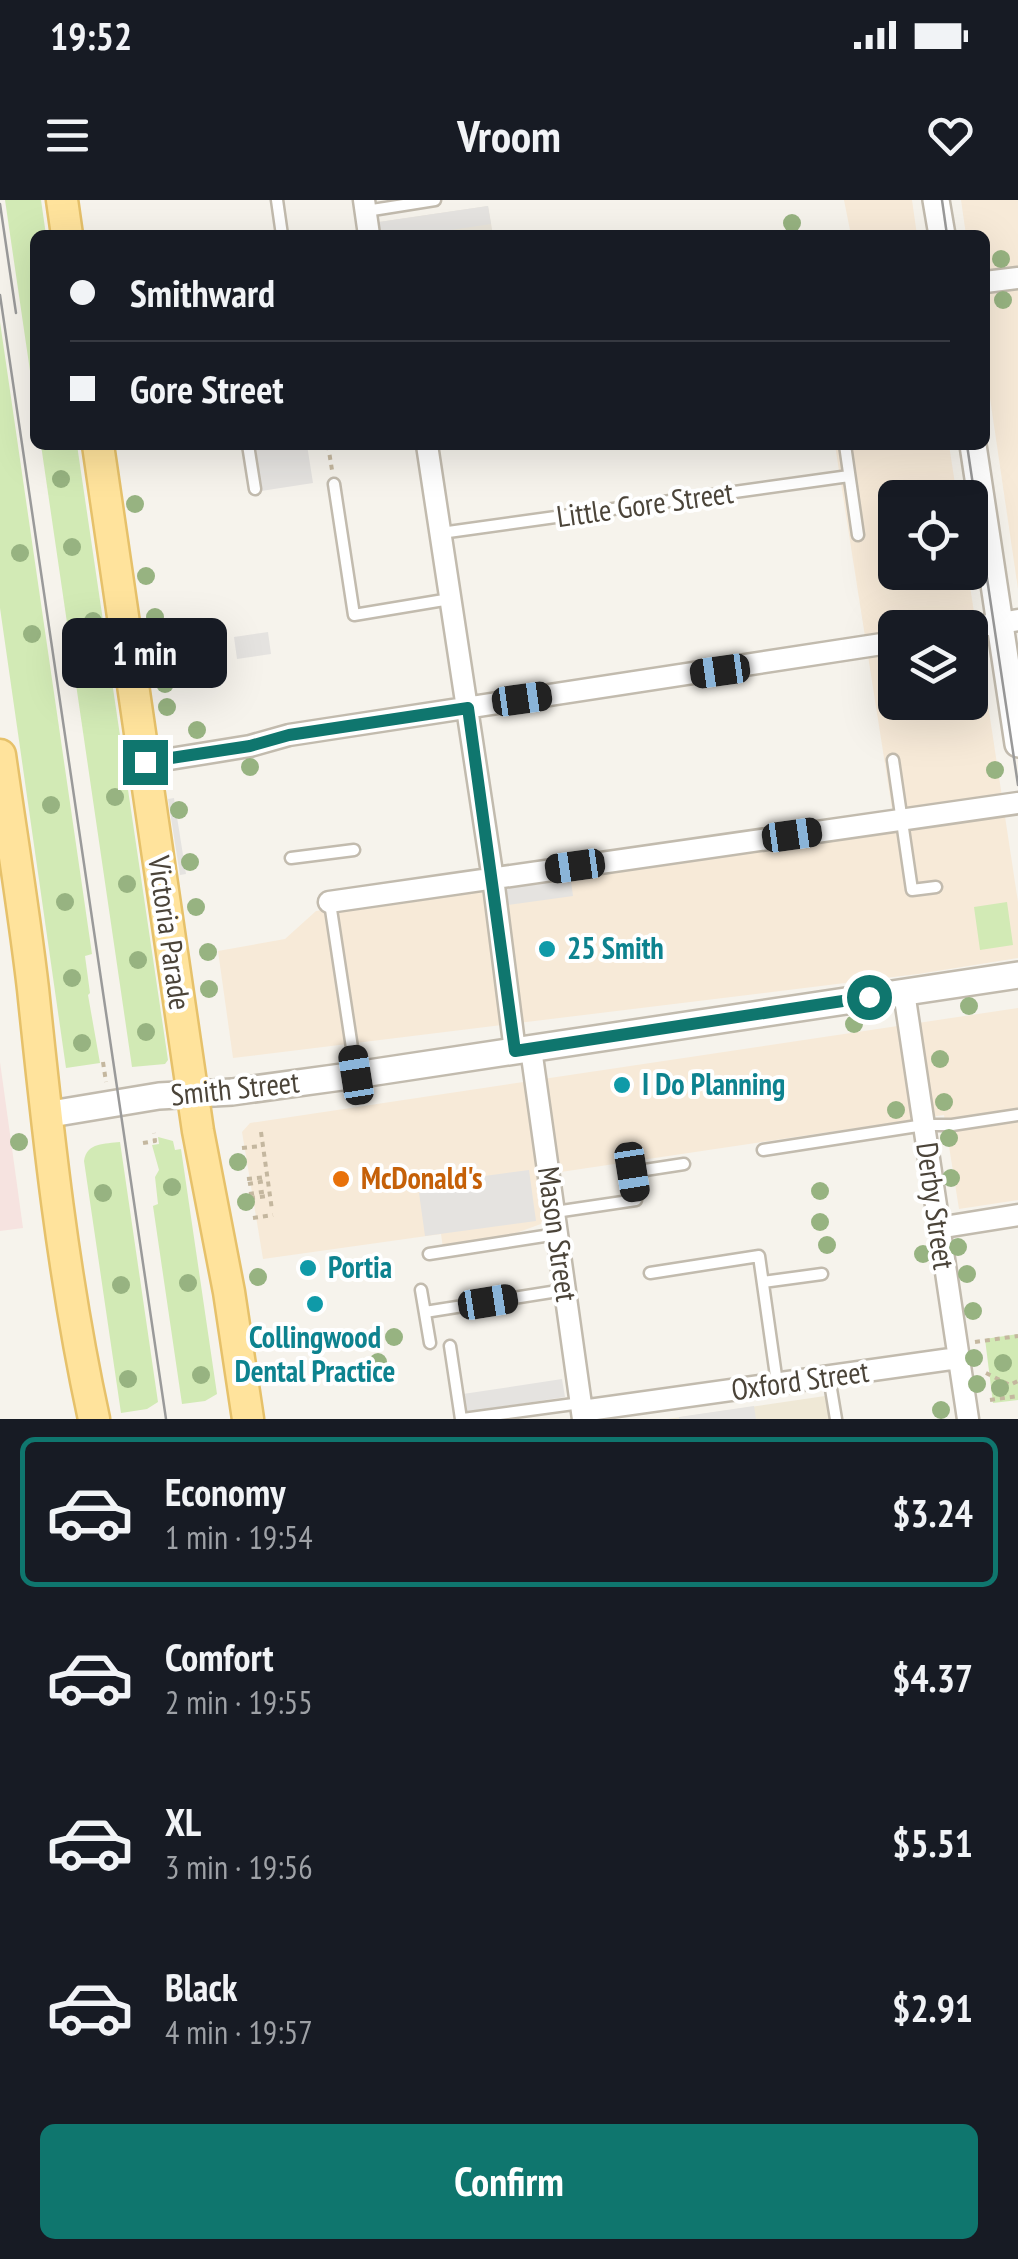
<!DOCTYPE html>
<html lang="en">
<head>
<meta charset="utf-8">
<style>
  :root { --surface:#171b24; --page:#242831; --text:#f1f3f6; --muted:#9ea1a6; --line:#363941; --accent:#0f766e }
  body { margin:0; font-family:"PT Sans Narrow",sans-serif; background:var(--page); color:var(--text); height:100vh; display:flex; flex-direction:column; font-size:38px; white-space:nowrap }
  * { box-sizing:border-box; margin:0 }
  p { font-size:32px; color:var(--muted) }
  .icon { flex:none; width:55px; height:55px; fill:none; stroke:currentColor; stroke-width:2; stroke-linecap:round; stroke-linejoin:round }
  .map { position:relative; height:1219px; overflow:hidden }
  .panel { display:flex; flex-direction:column; background:var(--surface); flex:1 }
  .panel>* { flex:none }
  .guide { position:absolute; left:30px; top:30px; width:960px; height:220px; border-radius:15px; box-shadow:0 10px 40px #0002; display:grid; align-content:center; height:220px; padding:0 40px; background:var(--surface) }
  .tools { position:absolute; left:878px; top:280px; display:grid; gap:20px }
  .tools a { display:grid; place-items:center; width:110px; height:110px; border-radius:15px; background:var(--surface); box-shadow:0 10px 40px #0002; font-size:50px }
  .end { position:absolute; width:45px; height:45px; margin:-22px; border:12px solid #0f766e; background:#fff; box-shadow:0 0 0 5px #fff }
  .from { border-radius:50% }
  .bubble { position:absolute; height:70px; border-radius:15px; background:var(--surface); box-shadow:0 10px 40px #0002; font-size:32px; font-weight:700; line-height:70px; text-align:center }
  .car { position:absolute; width:30px; height:60px; margin:-30px -15px; border-radius:12px; box-shadow:0 0 8px 2px #0007; background:linear-gradient(#222 24%,#8ab4d8 0 40%,#222 0 76%,#8ab4d8 0 86%,#222 0) }
  .guide b { display:flex; align-items:center; gap:35px; height:95px; font-size:38px }
  .guide b+b { border-top:2px solid var(--line) }
  .guide i { width:25px; height:25px; background:var(--text) }
  ul { padding:18px 0 0; list-style:none }
  li { display:flex; align-items:center; gap:30px; height:150px; margin:0 20px 15px; padding:0 20px; border:5px solid transparent; border-radius:15px }
  li div { flex:1 }
  li b { display:block; font-size:38px }
  li em { font-style:normal; font-weight:700 }
  li.active { border-color:var(--accent) }
  li>.icon { width:90px; height:90px; stroke-width:1.5 }
  .button { display:flex; gap:20px; margin-top:auto; padding:20px 40px }
  .button a { flex:1; height:115px; border-radius:15px; background:var(--accent); color:#fff; font-size:40px; font-weight:700; line-height:115px; text-align:center }
  .status { display:flex; justify-content:space-between; align-items:center; height:70px; padding:0 50px; background:var(--surface); direction:ltr }
  .status svg { height:28px; fill:currentColor }
  header { display:flex; justify-content:space-between; align-items:center; height:130px; padding:0 40px; background:var(--surface); font-size:45px; font-weight:700 }
  .map>svg:first-child { display:block }
  .residential { fill:#eae5da }
  .commercial { fill:#f7ead8; fill-rule:evenodd }
  .education { fill:#efe8d6 }
  .medical { fill:#f6e3e0 }
  .green { fill:#d2eab5 }
  .parking { fill:#e5e3e0 }
  .lines { fill:none; stroke-linecap:round; stroke-linejoin:round }
  .service-casing { stroke:#c2bbae; stroke-width:15 }
  .minor-casing { stroke:#c2bbae; stroke-width:25 }
  .tertiary-casing { stroke:#c2bbae; stroke-width:30 }
  .primary-casing { stroke:#e6c16a; stroke-width:35 }
  .path { stroke:#c4b79f; stroke-width:4; stroke-dasharray:5 5; stroke-linecap:butt }
  .service { stroke:#fff; stroke-width:10 }
  .minor { stroke:#fff; stroke-width:20 }
  .tertiary { stroke:#fff; stroke-width:25 }
  .primary { stroke:#ffe39c; stroke-width:30 }
  .tram { stroke:#9a9a9a; stroke-width:2.5 }
  .tree { fill:#97b381 }
  .route { stroke:#0f766e; stroke-width:12 }
  .culture-dot { fill:#0f9aa8; stroke:#fff; stroke-width:4 }
  .food-dot { fill:#e8710a; stroke:#fff; stroke-width:4 }
  .labels { text-anchor:middle; stroke-width:8; stroke-linejoin:round; paint-order:stroke }
  .street-label { font-size:30px; fill:#4b4439; stroke:#fff }
  .culture-label { font-size:30px; font-weight:bold; fill:#0d838f; stroke:#fff; text-anchor:start }
  .food-label { font-size:30px; font-weight:bold; fill:#c56008; stroke:#fff; text-anchor:start }
</style>
</head>
<body>
<div class="status"><b>19:52</b><svg viewBox="0 0 49 12"><path d="M0 12V9h3v3zM5 12V6h3v6zM10 12V3h3v9zM15 12V0h3v12zM26 1h20v11H26zM47 4h2v5h-2z"/></svg></div>
<header><svg class="icon" aria-label="menu" viewBox="0 0 24 24"><path d="M4 6h16M4 12h16M4 18h16"/></svg>Vroom<svg class="icon" aria-label="heart" viewBox="0 0 24 24"><path d="M12 20l-8-8c-3-5 5-10 8-4 3-6 11-1 8 4z"/></svg></header>
<div class="map">
<svg width="1018" height="1219" viewBox="0 0 1018 1219">
  <rect width="100%" height="100%" fill="#f6f3ec"/>
  <!-- residential -->
  <path class="residential" d="M488,6L493,35H381L379,22Z"/>
  <!-- commercial -->
  <path class="commercial" d="M844,0H912L917,35H851Z
    M961,0H1018V389L985,164V35H966Z
    M835,245H949L957,297L895,298V372L968,373L1018,702V758L918,774L233,858L218,751L285,739L316,711L895,628ZM895,428H970V502H895Z
    M1018,808V1000L959,1009L944,915L554,973L560,1017L494,1041L443,1048L441,1034L263,1059L242,932L250,923Z"/>
  <!-- education -->
  <path class="education" d="M825,1196L829,1219H667Z"/>
  <!-- medical -->
  <path class="medical" d="M0,862L23,1028L0,1031Z"/>
  <!-- green -->
  <path class="green" d="M5,0H41L46,35H35V205Z
    M0,122L92,754L85,756L90,793L88,795L100,863L66,868L0,408Z
    M41,245H77L168,860L165,864L132,867Z
    M1007,702L1013,745L980,750L974,707Z
    M158,937L173,941L175,950L181,949L217,1194L205,1201L182,1204L153,1006L158,1004L155,977L159,970L152,945L159,944Z
    M120,942L158,1202L147,1209L121,1213L84,961C87,942 105,944 120,942Z
    M1018,1134V1200L993,1203L985,1139Z"/>
  <!-- parking -->
  <path class="parking" d="M488,6L491,24L417,35H381L379,22Z
    M254,245H307L313,283L261,291Z
    M268,432L271,454L237,459L234,437Z
    M174,598L186,674L180,675L168,599Z
    M570,674L573,696L508,705L504,683Z
    M529,970L536,1021L425,1036L419,993L427,992L426,984Z
    M562,1179L565,1197L466,1212L463,1194Z
    M754,1206L756,1219H679V1217Z"/>
  <g class="lines">
    <defs>
      <path id="service" d="M277,0L282,35
        M366,11L435,0
        M248,245L255,289
        M845,245L858,335
        M334,284L354,415L450,399
        M441,333L849,276
        M893,560L912,690L936,687
        M291,658L354,650
        M330,703L356,874
        M763,950L924,925H952L1018,915
        M555,1012L636,1000L632,972L684,964
        M429,1054L557,1034
        M650,1073L759,1056L777,1183
        M763,1082L822,1074
        M421,1090L430,1143
        M425,1112L564,1090
        M450,1146L461,1219
        M829,1177L836,1219
        M463,1219L581,1203"/>
      <path id="minor" d="M364,0L369,35
        M985,82L1018,78
        M427,245L494,686L515,851
        M970,428L1018,420
        M145,563L250,546L289,535L895,442
        M329,702L1018,603
        M904,792L968,1219
        M531,849L583,1219
        M938,1028L1018,1015
        M582,1211L958,1158"/>
      <path id="tertiary" d="M936,0L942,35
        M973,245L1018,544
        M45,915L159,896L232,892L349,876L1018,775"/>
      <path id="primary" d="M62,0L67,35
        M98,245L198,931L229,1092L248,1219
        M0,555C11,633 24,711 33,789C48,934 63,1077 94,1219"/>
    </defs>
    <!-- service casing -->
    <use href="#service" class="service-casing"/>
    <!-- minor casing -->
    <use href="#minor" class="minor-casing"/>
    <!-- tertiary casing -->
    <use href="#tertiary" class="tertiary-casing"/>
    <!-- primary casing -->
    <use href="#primary" class="primary-casing"/>
    <!-- path -->
    <path class="path" d="M328,245L332,270
      M103,862L106,882
      M261,932L272,1010
      M143,943L155,941L154,933
      M242,948L261,946
      M247,979L266,977
      M248,984L266,981
      M249,994L268,991
      M250,998L268,996
      M253,1018L273,1015
      M975,1142L1018,1136
      M986,1173L1010,1185L1018,1181
      M990,1200L1018,1196"/>
    <!-- service -->
    <use href="#service" class="service"/>
    <!-- minor -->
    <use href="#minor" class="minor"/>
    <!-- tertiary -->
    <use href="#tertiary" class="tertiary"/>
    <!-- primary -->
    <use href="#primary" class="primary"/>
    <!-- tram -->
    <path class="tram" d="M942,0L947,35
      M0,4L16,113
      M0,95L166,1219
      M967,245L1018,585"/>
  </g>
  <!-- trees -->
  <g class="tree">
    <circle cx="792" cy="23" r="9"/>
    <circle cx="1001" cy="59" r="9"/>
    <circle cx="1003" cy="100" r="9"/>
    <circle cx="61" cy="279" r="9"/>
    <circle cx="135" cy="304" r="9"/>
    <circle cx="72" cy="347" r="9"/>
    <circle cx="20" cy="353" r="9"/>
    <circle cx="146" cy="376" r="9"/>
    <circle cx="155" cy="417" r="9"/>
    <circle cx="93" cy="421" r="9"/>
    <circle cx="32" cy="434" r="9"/>
    <circle cx="158" cy="453" r="9"/>
    <circle cx="165" cy="484" r="9"/>
    <circle cx="167" cy="507" r="9"/>
    <circle cx="197" cy="530" r="9"/>
    <circle cx="250" cy="567" r="9"/>
    <circle cx="995" cy="570" r="9"/>
    <circle cx="115" cy="597" r="9"/>
    <circle cx="51" cy="605" r="9"/>
    <circle cx="179" cy="610" r="9"/>
    <circle cx="190" cy="662" r="9"/>
    <circle cx="127" cy="684" r="9"/>
    <circle cx="65" cy="702" r="9"/>
    <circle cx="196" cy="707" r="9"/>
    <circle cx="208" cy="752" r="9"/>
    <circle cx="138" cy="760" r="9"/>
    <circle cx="72" cy="778" r="9"/>
    <circle cx="209" cy="789" r="9"/>
    <circle cx="969" cy="806" r="9"/>
    <circle cx="854" cy="824" r="9"/>
    <circle cx="146" cy="832" r="9"/>
    <circle cx="82" cy="843" r="9"/>
    <circle cx="940" cy="859" r="9"/>
    <circle cx="944" cy="902" r="9"/>
    <circle cx="896" cy="910" r="9"/>
    <circle cx="949" cy="938" r="9"/>
    <circle cx="19" cy="942" r="9"/>
    <circle cx="238" cy="962" r="9"/>
    <circle cx="951" cy="978" r="9"/>
    <circle cx="172" cy="987" r="9"/>
    <circle cx="820" cy="991" r="9"/>
    <circle cx="103" cy="993" r="9"/>
    <circle cx="246" cy="1002" r="9"/>
    <circle cx="820" cy="1022" r="9"/>
    <circle cx="827" cy="1045" r="9"/>
    <circle cx="958" cy="1047" r="9"/>
    <circle cx="923" cy="1054" r="9"/>
    <circle cx="967" cy="1074" r="9"/>
    <circle cx="258" cy="1077" r="9"/>
    <circle cx="188" cy="1083" r="9"/>
    <circle cx="121" cy="1085" r="9"/>
    <circle cx="973" cy="1111" r="9"/>
    <circle cx="394" cy="1137" r="9"/>
    <circle cx="974" cy="1158" r="9"/>
    <circle cx="378" cy="1162" r="9"/>
    <circle cx="1003" cy="1163" r="9"/>
    <circle cx="201" cy="1175" r="9"/>
    <circle cx="128" cy="1179" r="9"/>
    <circle cx="977" cy="1184" r="9"/>
    <circle cx="1000" cy="1188" r="9"/>
    <circle cx="941" cy="1210" r="9"/>
  </g>
  <g class="lines">
    <!-- route -->
    <path class="route" d="M145,562L250,546L289,535L468,508L515,851L869,797"/>
  </g>
  <!-- markers -->
  <g class="culture-dot">
    <circle cx="547" cy="749" r="10"/>
    <circle cx="622" cy="885" r="10"/>
    <circle cx="308" cy="1068" r="10"/>
    <circle cx="315" cy="1104" r="10"/>
  </g>
  <circle class="food-dot" cx="341" cy="979" r="10"/>
  <g class="labels">
    <!-- street labels -->
    <g class="street-label">
      <text transform="translate(645 305) rotate(-8)" y="10">Little Gore Street</text>
      <text transform="translate(169 733) rotate(82)" y="10">Victoria Parade</text>
      <text transform="translate(235 889) rotate(-6)" y="10">Smith Street</text>
      <text transform="translate(935 1006) rotate(82)" y="10">Derby Street</text>
      <text transform="translate(557 1034) rotate(82)" y="10">Mason Street</text>
      <text transform="translate(800 1181) rotate(-8)" y="10">Oxford Street</text>
    </g>
    <!-- culture labels -->
    <g class="culture-label">
      <text x="567" y="759">25 Smith</text>
      <text x="642" y="895">I Do Planning</text>
      <text x="328" y="1078">Portia</text>
      <text x="315" y="1148" text-anchor="middle">Collingwood<tspan x="315" dy="34">Dental Practice</tspan></text>
    </g>
    <!-- food labels -->
    <g class="food-label">
      <text x="361" y="989">McDonald's</text>
    </g>
  </g>
</svg>
<div class="tools">
<a><svg class="icon" aria-label="locate" viewBox="0 0 24 24"><circle cx="12" cy="12" r="6"/><path d="M12 2v4M12 18v4M2 12h4M18 12h4"/></svg></a>
<a><svg class="icon" aria-label="layers" viewBox="0 0 24 24"><path d="M12 4l9 5-9 5-9-5zM3 14l9 5 9-5"/></svg></a>
</div>
<i class="end from" style="left:869px;top:797px"></i>
<i class="end" style="left:145px;top:562px"></i>
<div class="bubble" style="left:62px;top:418px;width:165px">1 min</div>
<i class="car" style="left:720px;top:471px;rotate:262deg"></i>
<i class="car" style="left:522px;top:499px;rotate:82deg"></i>
<i class="car" style="left:792px;top:635px;rotate:82deg"></i>
<i class="car" style="left:575px;top:666px;rotate:262deg"></i>
<i class="car" style="left:356px;top:875px;rotate:351deg"></i>
<i class="car" style="left:632px;top:972px;rotate:171deg"></i>
<i class="car" style="left:488px;top:1102px;rotate:81deg"></i>
<div class="guide">
<b><i class="from"></i>Smithward</b>
<b><i></i>Gore Street</b>
</div>
</div>
<section class="panel">
<ul>
<li class="active"><svg class="icon" aria-label="car" viewBox="0 0 24 24"><path d="M5 17H2v-5l4-1 3-4h7l3 4 3 1v5h-3M9 17h6M6 11h13"/><circle cx="7" cy="17" r="2"/><circle cx="17" cy="17" r="2"/></svg><div><b>Economy</b><p>1 min · 19:54</p></div><em>$3.24</em></li>
<li><svg class="icon" aria-label="car" viewBox="0 0 24 24"><path d="M5 17H2v-5l4-1 3-4h7l3 4 3 1v5h-3M9 17h6M6 11h13"/><circle cx="7" cy="17" r="2"/><circle cx="17" cy="17" r="2"/></svg><div><b>Comfort</b><p>2 min · 19:55</p></div><em>$4.37</em></li>
<li><svg class="icon" aria-label="car" viewBox="0 0 24 24"><path d="M5 17H2v-5l4-1 3-4h7l3 4 3 1v5h-3M9 17h6M6 11h13"/><circle cx="7" cy="17" r="2"/><circle cx="17" cy="17" r="2"/></svg><div><b>XL</b><p>3 min · 19:56</p></div><em>$5.51</em></li>
<li><svg class="icon" aria-label="car" viewBox="0 0 24 24"><path d="M5 17H2v-5l4-1 3-4h7l3 4 3 1v5h-3M9 17h6M6 11h13"/><circle cx="7" cy="17" r="2"/><circle cx="17" cy="17" r="2"/></svg><div><b>Black</b><p>4 min · 19:57</p></div><em>$2.91</em></li>
</ul>
<div class="button"><a>Confirm</a></div>
</section>
</body>
</html>
